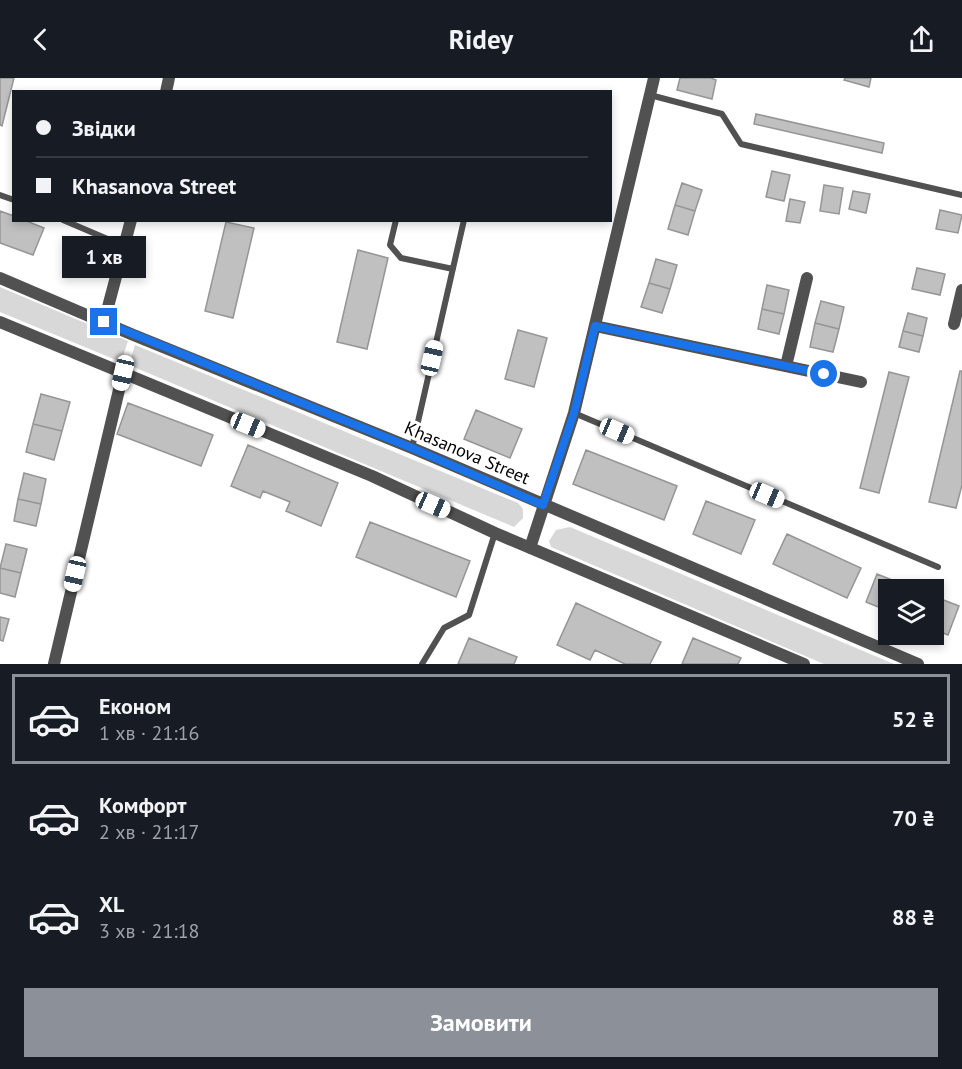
<!DOCTYPE html>
<html lang="uk">
<head>
<meta charset="utf-8">
<style>
  :root { --surface:#171b24; --page:#242831; --text:#f1f3f6; --muted:#9ea1a6; --line:#363941; --accent:#8c9099 }
  body { margin:0; font-family:"PT Sans",sans-serif; background:var(--page); color:var(--text); height:100vh; display:flex; flex-direction:column; font-size:22px; white-space:nowrap }
  * { box-sizing:border-box; margin:0 }
  p { font-size:20px; color:var(--muted) }
  .icon { flex:none; width:33px; height:33px; fill:none; stroke:currentColor; stroke-width:2; stroke-linecap:round; stroke-linejoin:round }
  .map { position:relative; height:586px; overflow:hidden }
  .drawer { display:flex; flex-direction:column; background:var(--surface); flex:1 }
  .drawer>* { flex:none }
  .hud { position:absolute; left:12px; top:12px; width:600px; height:132px; border-radius:0px; box-shadow:0 3px 9px #0003; display:grid; align-content:center; height:132px; padding:0 24px; background:var(--surface) }
  .tools { position:absolute; left:878px; top:501px; display:grid; gap:12px }
  .tools a { display:grid; place-items:center; width:66px; height:66px; border-radius:0px; background:var(--surface); box-shadow:0 3px 9px #0003; font-size:30px }
  .end { position:absolute; width:27px; height:27px; margin:-14px; border:8px solid #1a73e8; background:#fff; box-shadow:0 0 0 3px #fff }
  .from { border-radius:50% }
  .bubble { position:absolute; height:42px; border-radius:0px; background:var(--surface); box-shadow:0 3px 9px #0003; font-size:20px; font-weight:700; line-height:42px; text-align:center }
  .car { position:absolute; width:18px; height:36px; margin:-18px -9px; border-radius:8px; box-shadow:0 0 4px 2px #0007; background:linear-gradient(#fff 24%,#345 0 40%,#fff 0 76%,#345 0 86%,#fff 0) }
  .hud b { display:flex; align-items:center; gap:21px; height:57px; font-size:22px }
  .hud b+b { border-top:2px solid var(--line) }
  .hud i { width:15px; height:15px; background:var(--text) }
  ul { padding:10px 0 0; list-style:none }
  li { display:flex; align-items:center; gap:18px; height:90px; margin:0 12px 9px; padding:0 12px; border:3px solid transparent; border-radius:0px }
  li div { flex:1 }
  li b { display:block; font-size:22px }
  li em { font-style:normal; font-weight:700 }
  li.active { border-color:var(--accent) }
  li>.icon { width:54px; height:54px; stroke-width:1.5 }
  .cta { display:flex; gap:12px; margin-top:auto; padding:12px 24px }
  .cta a { flex:1; height:69px; border-radius:0px; background:var(--accent); color:#fff; font-size:24px; font-weight:700; line-height:69px; text-align:center }
  header { display:flex; justify-content:space-between; align-items:center; height:78px; padding:0 24px; background:var(--surface); font-size:27px; font-weight:700 }
  .map>svg:first-child { display:block }
  .green { fill:#d8d8d8 }
  .building { fill:#c0c0c0; stroke:#959595; stroke-width:1.5 }
  .lines { fill:none; stroke-linecap:round; stroke-linejoin:round }
  .service { stroke:#515151; stroke-width:6 }
  .minor { stroke:#515151; stroke-width:12 }
  .route { stroke:#1a73e8; stroke-width:8 }
  .labels { text-anchor:middle; stroke-width:6; stroke-linejoin:round; paint-order:stroke }
  .street-label { font-size:18px; fill:#000; stroke:#fff }
</style>
</head>
<body>
<header><svg class="icon" aria-label="back" viewBox="0 0 24 24"><path d="M15 5l-7 7 7 7"/></svg>Ridey<svg class="icon" aria-label="share" viewBox="0 0 24 24"><path d="M12 15V3M7 8l5-5 5 5M5 13v7h14v-7"/></svg></header>
<div class="map">
<svg width="962" height="586" viewBox="0 0 962 586">
  <rect width="100%" height="100%" fill="#fff"/>
  <!-- green -->
  <path class="green" d="M0,209L128,263L121,284L0,234Z
    M135,267L518,425L523,431V440L514,449L129,287Z
    M570,449L894,586H824L551,469L549,463L556,452Z"/>
  <!-- building -->
  <path class="building" d="M0,0H14L2,48L0,47Z
    M680,0H711L716,2L712,21L677,12Z
    M845,0H871L869,9L844,2Z
    M756,36L884,65L882,75L754,46Z
    M772,93L790,97L784,123L766,119Z
    M682,105L702,112L695,133L675,127Z
    M824,107L843,110L839,136L820,133Z
    M853,113L870,116L866,135L849,131Z
    M790,121L805,124L800,145L786,143Z
    M675,127L695,133L688,157L668,151Z
    M940,132L962,137L958,155L936,151Z
    M0,133L14,138V142H24L44,150L33,177L0,165Z
    M226,144L254,150L233,240L205,233Z
    M358,172L388,180L367,271L337,264Z
    M656,181L677,187L670,211L649,205Z
    M917,190L945,196L940,217L912,211Z
    M649,205L670,211L662,235L641,229Z
    M767,207L789,212L784,236L762,231Z
    M821,223L844,229L839,251L815,245Z
    M762,231L784,236L779,256L758,251Z
    M908,235L927,240L923,258L903,253Z
    M815,245L839,251L833,274L810,269Z
    M518,252L547,260L534,309L505,301Z
    M903,253L923,258L919,274L899,269Z
    M960,293H962V407L956,430L929,424Z
    M889,294L909,299L879,415L860,410Z
    M41,316L70,324L62,353L33,346Z
    M128,325L213,357L201,388L117,356Z
    M476,332L522,351L510,380L464,361Z
    M33,346L62,353L54,382L26,374Z
    M248,367L338,405L321,448L286,433L290,424L263,413L260,420L231,408Z
    M586,372L677,408L664,442L573,406Z
    M24,395L46,401L41,426L18,421Z
    M18,421L41,426L36,448L14,443Z
    M706,423L755,442L741,476L693,456Z
    M370,444L470,483L456,519L356,479Z
    M787,456L861,490L847,520L773,486Z
    M6,466L27,471L21,495L0,490Z
    M0,490L21,495L15,519L0,515Z
    M877,496L917,512H888V533L866,524Z
    M933,518L959,528L948,557L933,551Z
    M576,525L661,564L650,586H625L595,572L590,582L557,567Z
    M0,539L9,541L3,563L0,562Z
    M469,560L517,579L514,586H458Z
    M693,560L741,580L738,586H682Z"/>
  <g class="lines">
    <!-- service -->
    <path class="service" d="M650,17L722,36L741,66L962,117
      M0,117L14,122
      M63,142L124,168
      M396,142L390,167L401,180L453,191
      M574,335L938,489
      M412,370L464,142
      M422,586L444,550L469,537L495,455"/>
    <!-- minor -->
    <path class="minor" d="M166,14L169,0
      M0,200L131,256L412,370L918,586
      M0,244L372,398L495,455L804,586
      M104,244L131,142
      M954,246L962,212
      M595,248L861,304
      M786,288L807,200
      M530,470L574,335L654,0
      M54,586L123,295"/>
  </g>
  <g class="lines">
    <!-- route -->
    <path class="route" d="M104,244L412,370L543,427L574,335L595,248L824,296"/>
  </g>
  <g class="labels">
    <!-- street labels -->
    <g class="street-label">
      <text transform="translate(467 375) rotate(23)" y="6">Khasanova Street</text>
    </g>
  </g>
</svg>
<div class="tools">
<a><svg class="icon" aria-label="layers" viewBox="0 0 24 24"><path d="M12 4l9 5-9 5-9-5zM3 14l9 5 9-5"/></svg></a>
</div>
<i class="end from" style="left:824px;top:296px"></i>
<i class="end" style="left:104px;top:244px"></i>
<div class="bubble" style="left:62px;top:158px;width:84px">1 хв</div>
<i class="car" style="left:432px;top:280px;rotate:13deg"></i>
<i class="car" style="left:123px;top:295px;rotate:193deg"></i>
<i class="car" style="left:248px;top:347px;rotate:112deg"></i>
<i class="car" style="left:617px;top:353px;rotate:113deg"></i>
<i class="car" style="left:767px;top:417px;rotate:113deg"></i>
<i class="car" style="left:433px;top:427px;rotate:114deg"></i>
<i class="car" style="left:75px;top:496px;rotate:193deg"></i>
<div class="hud">
<b><i class="from"></i>Звідки</b>
<b><i></i>Khasanova Street</b>
</div>
</div>
<section class="drawer">
<ul>
<li class="active"><svg class="icon" aria-label="car" viewBox="0 0 24 24"><path d="M5 17H2v-5l4-1 3-4h7l3 4 3 1v5h-3M9 17h6M6 11h13"/><circle cx="7" cy="17" r="2"/><circle cx="17" cy="17" r="2"/></svg><div><b>Економ</b><p>1 хв · 21:16</p></div><em>52 ₴</em></li>
<li><svg class="icon" aria-label="car" viewBox="0 0 24 24"><path d="M5 17H2v-5l4-1 3-4h7l3 4 3 1v5h-3M9 17h6M6 11h13"/><circle cx="7" cy="17" r="2"/><circle cx="17" cy="17" r="2"/></svg><div><b>Комфорт</b><p>2 хв · 21:17</p></div><em>70 ₴</em></li>
<li><svg class="icon" aria-label="car" viewBox="0 0 24 24"><path d="M5 17H2v-5l4-1 3-4h7l3 4 3 1v5h-3M9 17h6M6 11h13"/><circle cx="7" cy="17" r="2"/><circle cx="17" cy="17" r="2"/></svg><div><b>XL</b><p>3 хв · 21:18</p></div><em>88 ₴</em></li>
</ul>
<div class="cta"><a>Замовити</a></div>
</section>
</body>
</html>
